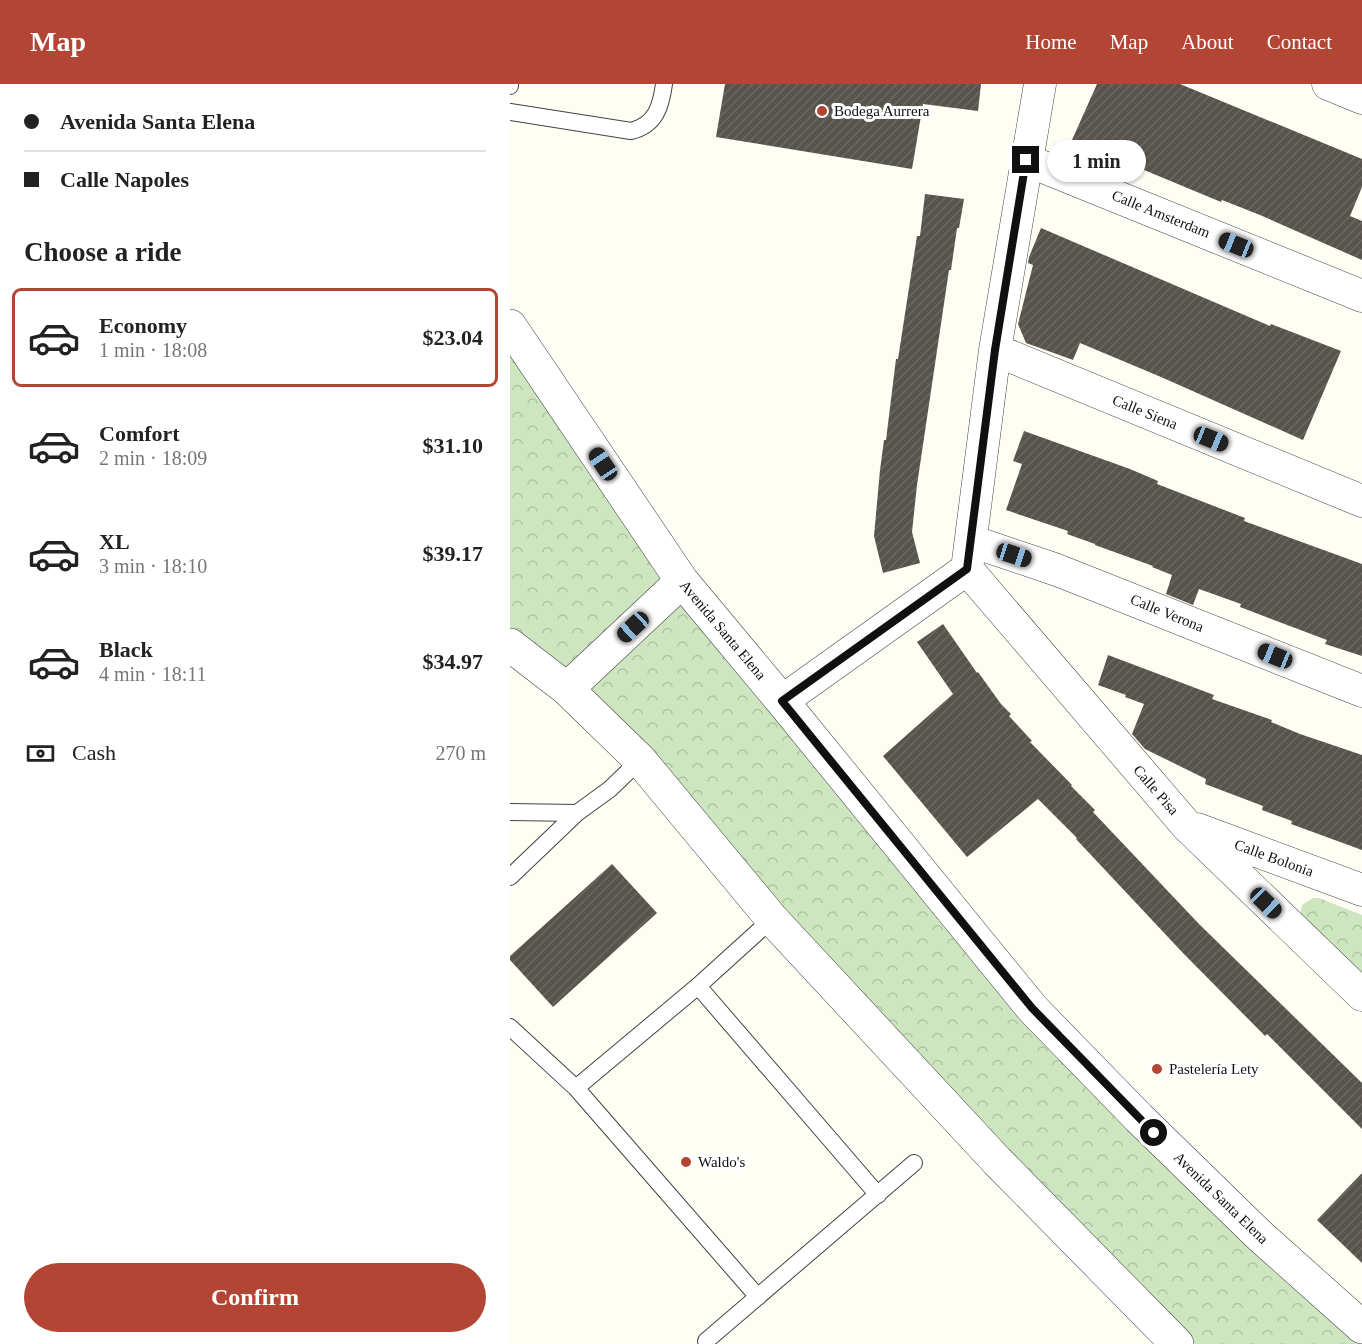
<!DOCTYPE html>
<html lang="en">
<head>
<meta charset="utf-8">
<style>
  :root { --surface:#fff; --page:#f6f6f6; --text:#222; --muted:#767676; --line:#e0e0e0; --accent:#b34535 }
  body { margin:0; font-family:Georgia,serif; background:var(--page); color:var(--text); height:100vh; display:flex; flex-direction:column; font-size:22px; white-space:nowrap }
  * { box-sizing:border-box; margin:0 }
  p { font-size:20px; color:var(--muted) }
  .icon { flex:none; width:33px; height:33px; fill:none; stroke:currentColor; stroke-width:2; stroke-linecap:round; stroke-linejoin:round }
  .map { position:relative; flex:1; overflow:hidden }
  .drawer { display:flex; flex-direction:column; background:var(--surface); width:510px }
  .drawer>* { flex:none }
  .banner { display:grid; align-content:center; height:132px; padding:0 24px; background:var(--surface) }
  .end { position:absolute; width:27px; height:27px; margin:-14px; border:8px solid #101010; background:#fff; box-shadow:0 0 0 3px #fff }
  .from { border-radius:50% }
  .bubble { position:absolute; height:42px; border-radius:21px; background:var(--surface); box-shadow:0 2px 4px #0004; font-size:20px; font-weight:600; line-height:42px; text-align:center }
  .car { position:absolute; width:18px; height:36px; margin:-18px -9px; border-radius:8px; box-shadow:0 0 4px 2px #0007; background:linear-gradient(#222 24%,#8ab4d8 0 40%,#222 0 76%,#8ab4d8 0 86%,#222 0) }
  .banner b { display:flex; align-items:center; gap:21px; height:57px; font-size:22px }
  .banner b+b { border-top:2px solid var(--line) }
  .banner i { width:15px; height:15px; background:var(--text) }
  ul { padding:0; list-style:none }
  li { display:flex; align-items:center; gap:18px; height:99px; margin:0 12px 9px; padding:0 12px; border:3px solid transparent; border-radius:9px }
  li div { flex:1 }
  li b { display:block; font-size:22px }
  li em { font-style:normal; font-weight:600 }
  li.on { border-color:var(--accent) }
  li>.icon { width:54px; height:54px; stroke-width:1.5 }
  h2 { padding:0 24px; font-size:27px; line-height:72px }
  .pay { display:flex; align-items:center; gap:15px; height:66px; padding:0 24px; font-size:22px }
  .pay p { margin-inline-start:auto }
  .primary-button { display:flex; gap:12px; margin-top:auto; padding:12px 24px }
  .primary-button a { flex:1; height:69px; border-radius:36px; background:var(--accent); color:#fff; font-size:24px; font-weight:600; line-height:69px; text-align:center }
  header { display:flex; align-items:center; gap:36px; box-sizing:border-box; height:84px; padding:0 30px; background:var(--accent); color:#fff }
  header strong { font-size:28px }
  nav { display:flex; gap:33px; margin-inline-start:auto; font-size:21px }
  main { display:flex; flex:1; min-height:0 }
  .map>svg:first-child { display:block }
  .park { fill:url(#park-crowns) }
  .building { fill:url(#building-hatch) }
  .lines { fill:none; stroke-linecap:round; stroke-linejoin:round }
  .service-casing { stroke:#434343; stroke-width:18 }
  .minor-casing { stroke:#434343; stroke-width:33 }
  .tertiary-casing { stroke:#434343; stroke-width:34 }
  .service { stroke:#fff; stroke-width:16 }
  .minor { stroke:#fff; stroke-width:32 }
  .tertiary { stroke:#fff; stroke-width:33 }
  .route { stroke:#101010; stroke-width:8 }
  .poi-dot { fill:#b34535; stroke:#fff; stroke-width:2 }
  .labels { text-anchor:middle; stroke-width:6; stroke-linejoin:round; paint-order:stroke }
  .poi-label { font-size:15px; fill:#101010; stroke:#fff; text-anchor:start }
  .street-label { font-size:15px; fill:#101010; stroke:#fff }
</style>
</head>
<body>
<header>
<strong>Map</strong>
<nav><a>Home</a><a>Map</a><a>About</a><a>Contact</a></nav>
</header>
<main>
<section class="drawer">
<div class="banner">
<b><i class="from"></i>Avenida Santa Elena</b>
<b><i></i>Calle Napoles</b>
</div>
<h2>Choose a ride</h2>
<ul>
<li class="on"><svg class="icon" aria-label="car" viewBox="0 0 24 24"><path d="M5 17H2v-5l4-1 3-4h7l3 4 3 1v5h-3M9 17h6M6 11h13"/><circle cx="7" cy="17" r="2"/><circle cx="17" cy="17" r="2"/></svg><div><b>Economy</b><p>1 min · 18:08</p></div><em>$23.04</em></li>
<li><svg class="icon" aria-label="car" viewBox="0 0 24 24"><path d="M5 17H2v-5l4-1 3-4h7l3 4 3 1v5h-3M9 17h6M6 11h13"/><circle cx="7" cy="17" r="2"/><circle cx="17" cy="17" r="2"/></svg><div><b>Comfort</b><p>2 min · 18:09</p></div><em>$31.10</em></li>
<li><svg class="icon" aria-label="car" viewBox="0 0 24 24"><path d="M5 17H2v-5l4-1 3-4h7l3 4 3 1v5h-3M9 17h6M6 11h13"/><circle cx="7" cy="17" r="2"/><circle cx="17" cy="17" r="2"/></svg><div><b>XL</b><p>3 min · 18:10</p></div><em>$39.17</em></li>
<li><svg class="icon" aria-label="car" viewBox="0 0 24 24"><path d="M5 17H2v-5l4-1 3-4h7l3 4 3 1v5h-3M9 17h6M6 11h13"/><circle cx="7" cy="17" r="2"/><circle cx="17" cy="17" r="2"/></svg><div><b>Black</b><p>4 min · 18:11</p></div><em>$34.97</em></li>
</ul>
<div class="pay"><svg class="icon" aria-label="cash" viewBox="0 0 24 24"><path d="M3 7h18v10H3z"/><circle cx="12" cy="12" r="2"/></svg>Cash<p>270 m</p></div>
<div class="primary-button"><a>Confirm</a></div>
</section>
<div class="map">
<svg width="852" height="1260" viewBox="0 0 852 1260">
  <defs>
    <pattern id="park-crowns" width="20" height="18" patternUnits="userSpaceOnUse" patternTransform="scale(1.5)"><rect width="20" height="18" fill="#cde6c0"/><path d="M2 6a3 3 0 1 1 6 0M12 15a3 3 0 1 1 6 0" fill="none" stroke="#afc4a4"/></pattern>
    <pattern id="building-hatch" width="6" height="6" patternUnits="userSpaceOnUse" patternTransform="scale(1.5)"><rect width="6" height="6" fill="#58534d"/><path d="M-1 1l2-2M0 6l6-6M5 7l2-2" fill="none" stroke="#6b6762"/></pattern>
  </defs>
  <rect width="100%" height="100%" fill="#fefef4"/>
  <!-- park -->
  <path class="park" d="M0,242L172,497L522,924L852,1243V1260H667L0,561Z
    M803,814H809L852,831V897L789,835L792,821Z"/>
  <!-- building -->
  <path class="building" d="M215,0H471L468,27L413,20L402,85L206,53Z
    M587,0H670L852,75V103L840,132L852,137V176L750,131L712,116L711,118L562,56Z
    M415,110L454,115L449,144H447L441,186H439L407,401L402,448L410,479L373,489L364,452L370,386L374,356H376L386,275H388L407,152H410Z
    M531,144L760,242L761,240L831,267L793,356L651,293L570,259L563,276L516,259L508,240L523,181L518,179L519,173Z
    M514,347L620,385L648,397L647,400L735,434L734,437L852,480V572L815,560L817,556L730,523L731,520L689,505L683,521L656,510L662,491L642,483L643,482L585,461V460L557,450L558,447L496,426L512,380L503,377Z
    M433,540L467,589L468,588L491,620L501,630L499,632L522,657L520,658L562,701L561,702L585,726L583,728L689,840L852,999V1045L757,950L755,952L672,868L566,755L567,754L528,715L457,773L373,672L443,610L407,558Z
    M598,571L704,611L702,615L762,636L761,638L790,650L852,671V766L781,740L782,737L752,726L753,722L695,700L696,695L635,665L622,650L634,620L615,613L616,611L588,601Z
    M102,780L147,829L43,923L0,876V872Z
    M852,1089V1179L807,1136Z"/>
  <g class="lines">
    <defs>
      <path id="service" d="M0,2V0
        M0,28L121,47C146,41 151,22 154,0
        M0,728L67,729
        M0,793L67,729L100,705L130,676
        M188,902L368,1111
        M0,943L66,1004L248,1213
        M66,1004L188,902L262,835
        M196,1257L404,1079"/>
      <path id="minor" d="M818,0L852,14
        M516,76L852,212
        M485,266L852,417
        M461,457L547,486L852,607
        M457,485L677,742L852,911
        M457,485L485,266L530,0
        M272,617L457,485
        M687,745L852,806"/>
      <path id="tertiary" d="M0,242L172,497L272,617L522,924L629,1034L749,1151L852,1243
        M0,561L57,605L130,676L262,835L487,1077L667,1260
        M57,605L172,497"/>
    </defs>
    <!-- service casing -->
    <use href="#service" class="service-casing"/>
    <!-- minor casing -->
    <use href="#minor" class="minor-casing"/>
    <!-- tertiary casing -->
    <use href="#tertiary" class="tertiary-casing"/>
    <!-- service -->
    <use href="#service" class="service"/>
    <!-- minor -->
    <use href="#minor" class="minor"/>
    <!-- tertiary -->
    <use href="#tertiary" class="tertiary"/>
  </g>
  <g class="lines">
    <!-- route -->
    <path class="route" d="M516,76L485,266L457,485L272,617L522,924L644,1049"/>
  </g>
  <!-- markers -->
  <g class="poi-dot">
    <circle cx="312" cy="27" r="6"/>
    <circle cx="647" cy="985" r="6"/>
    <circle cx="176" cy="1078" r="6"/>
  </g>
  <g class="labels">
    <!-- poi labels -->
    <g class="poi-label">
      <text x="324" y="32">Bodega Aurrera</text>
      <text x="659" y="990">Pastelería Lety</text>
      <text x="188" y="1083">Waldo's</text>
    </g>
    <!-- street labels -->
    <g class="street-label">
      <text transform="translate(651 130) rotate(22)" y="5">Calle Amsterdam</text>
      <text transform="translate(635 328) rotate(22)" y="5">Calle Siena</text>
      <text transform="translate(657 529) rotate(22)" y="5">Calle Verona</text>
      <text transform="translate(213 546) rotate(50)" y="5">Avenida Santa Elena</text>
      <text transform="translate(646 706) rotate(49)" y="5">Calle Pisa</text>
      <text transform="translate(764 774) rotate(20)" y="5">Calle Bolonia</text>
      <text transform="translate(711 1114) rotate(44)" y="5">Avenida Santa Elena</text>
    </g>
  </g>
</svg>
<i class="end from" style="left:644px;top:1049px"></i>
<i class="end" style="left:516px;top:76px"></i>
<div class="bubble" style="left:537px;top:56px;width:99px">1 min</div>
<i class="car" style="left:726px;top:161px;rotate:292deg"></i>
<i class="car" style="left:701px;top:355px;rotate:112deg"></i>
<i class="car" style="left:93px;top:380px;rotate:326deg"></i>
<i class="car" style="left:504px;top:471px;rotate:108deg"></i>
<i class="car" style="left:123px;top:543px;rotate:227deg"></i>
<i class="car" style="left:765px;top:572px;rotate:292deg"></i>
<i class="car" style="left:756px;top:819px;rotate:134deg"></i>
</div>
</main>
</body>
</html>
